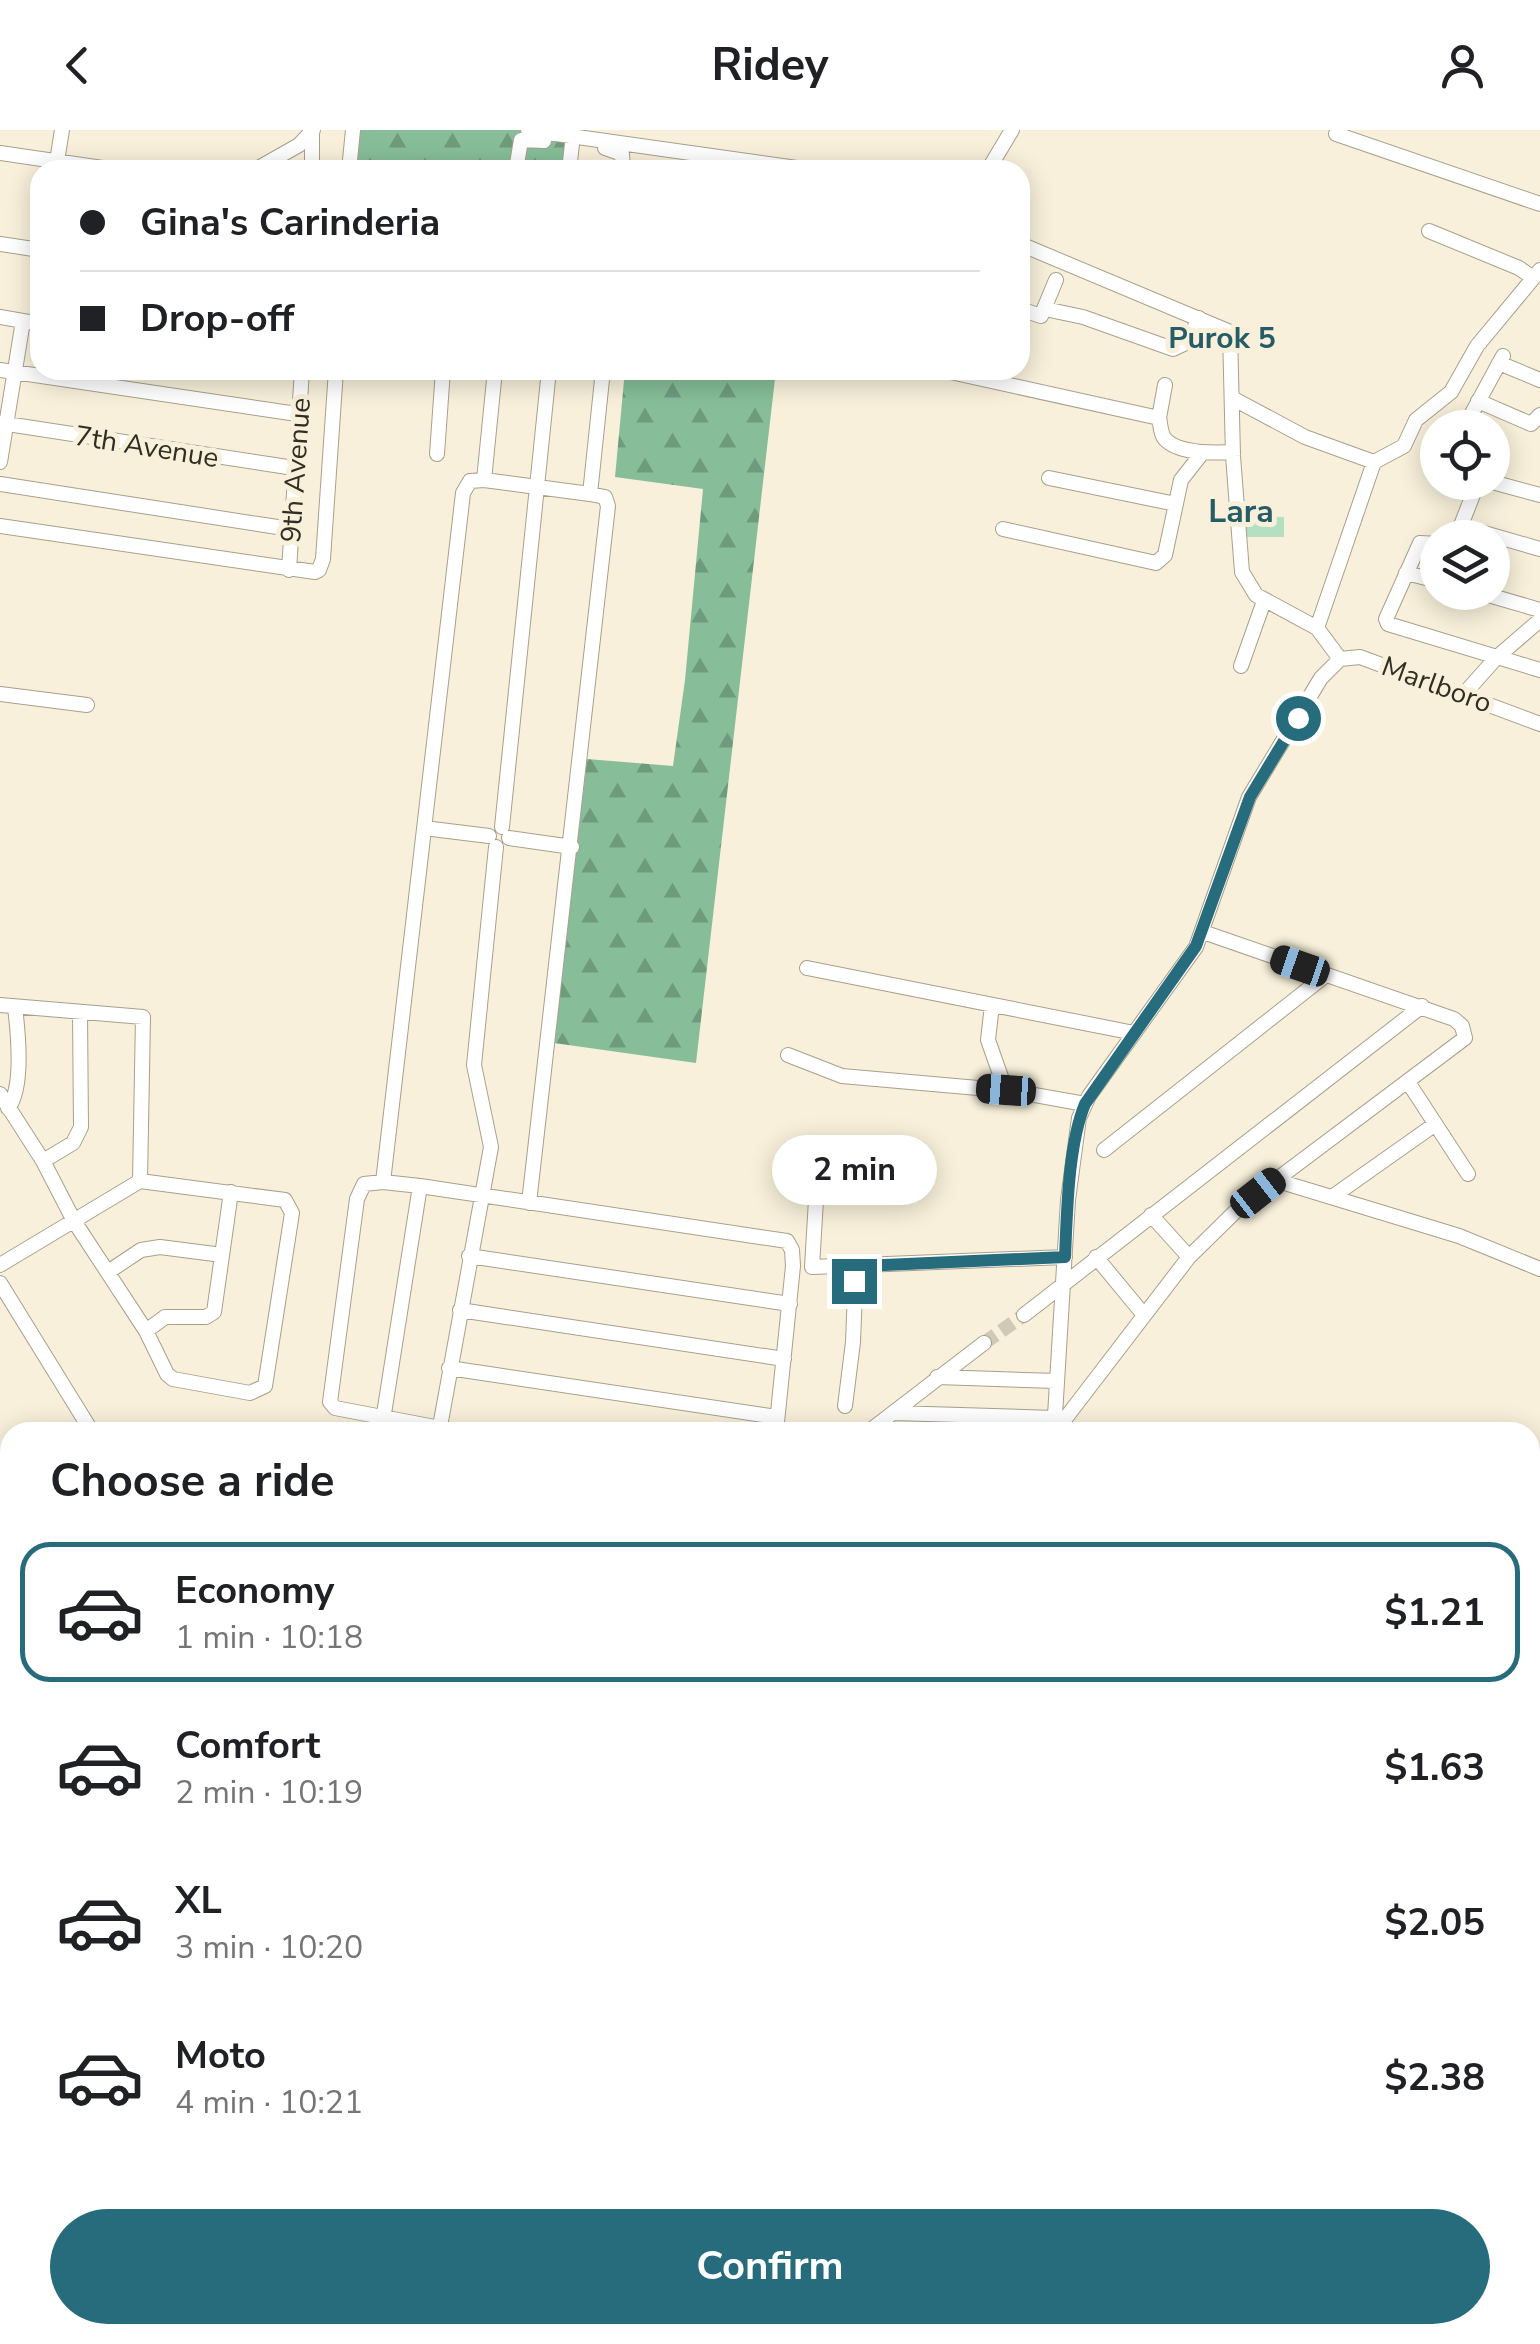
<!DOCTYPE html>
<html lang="en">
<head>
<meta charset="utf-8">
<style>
  :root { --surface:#fff; --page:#f2f2f2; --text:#202124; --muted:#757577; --line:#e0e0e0; --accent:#276c7c }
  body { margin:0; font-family:"Nunito Sans",sans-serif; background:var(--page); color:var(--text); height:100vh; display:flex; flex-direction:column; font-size:38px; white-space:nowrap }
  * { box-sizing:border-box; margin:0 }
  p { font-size:32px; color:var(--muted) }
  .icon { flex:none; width:55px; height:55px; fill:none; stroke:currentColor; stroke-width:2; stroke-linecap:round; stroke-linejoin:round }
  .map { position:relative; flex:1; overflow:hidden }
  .side { position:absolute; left:0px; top:1292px; width:1540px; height:922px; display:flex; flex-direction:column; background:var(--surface); border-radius:30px 30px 0 0; box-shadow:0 5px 25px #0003 }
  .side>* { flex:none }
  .top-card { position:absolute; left:30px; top:30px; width:1000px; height:220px; border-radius:30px; box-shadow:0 5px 25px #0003; display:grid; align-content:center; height:220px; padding:0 50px; background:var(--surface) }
  .fabs { position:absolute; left:1420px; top:280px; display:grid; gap:20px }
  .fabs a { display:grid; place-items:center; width:90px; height:90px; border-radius:50%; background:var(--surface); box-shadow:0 5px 25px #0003; font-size:50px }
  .end { position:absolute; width:45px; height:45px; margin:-22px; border:12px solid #276c7c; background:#fff; box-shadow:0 0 0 5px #fff }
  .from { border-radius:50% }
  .bubble { position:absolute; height:70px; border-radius:35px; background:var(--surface); box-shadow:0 5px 25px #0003; font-size:32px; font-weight:700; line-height:70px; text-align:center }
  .car { position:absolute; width:30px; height:60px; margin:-30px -15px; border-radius:12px; box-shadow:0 0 8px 2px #0007; background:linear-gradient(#222 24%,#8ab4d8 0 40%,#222 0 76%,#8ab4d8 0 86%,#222 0) }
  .top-card b { display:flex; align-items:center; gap:35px; height:95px; font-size:38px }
  .top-card b+b { border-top:2px solid var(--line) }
  .top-card i { width:25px; height:25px; background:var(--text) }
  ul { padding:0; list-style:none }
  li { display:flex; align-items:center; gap:30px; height:140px; margin:0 20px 15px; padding:0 30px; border:5px solid transparent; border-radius:30px }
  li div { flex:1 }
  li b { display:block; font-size:38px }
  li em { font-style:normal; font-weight:700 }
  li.active { border-color:var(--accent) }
  li>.icon { width:90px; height:90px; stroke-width:1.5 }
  h2 { padding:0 50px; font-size:45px; line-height:120px }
  .cta { display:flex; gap:20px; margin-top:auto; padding:20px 50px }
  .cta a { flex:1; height:115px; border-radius:60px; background:var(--accent); color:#fff; font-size:40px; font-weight:700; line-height:115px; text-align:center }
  header { display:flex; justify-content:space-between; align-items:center; height:130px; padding:0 50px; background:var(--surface); font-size:45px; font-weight:700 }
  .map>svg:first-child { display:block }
  .grass { fill:#b4dfc1 }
  .forest { fill:url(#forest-firs) }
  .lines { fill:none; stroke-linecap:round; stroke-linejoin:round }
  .minor-tunnel { stroke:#d0c9b6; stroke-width:14; stroke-dasharray:14 7; stroke-linecap:butt }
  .minor-casing { stroke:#a7a08c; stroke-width:16 }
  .minor { stroke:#fff; stroke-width:14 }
  .route { stroke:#276c7c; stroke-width:12 }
  .labels { text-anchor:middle; stroke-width:10; stroke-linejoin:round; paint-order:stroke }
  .street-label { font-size:28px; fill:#302d25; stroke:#f8f0da }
  .neighbourhood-label { font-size:30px; font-weight:bold; fill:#265c68; stroke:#f8f0da }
  .quarter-label { font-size:32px; font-weight:bold; fill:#265c68; stroke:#f8f0da }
</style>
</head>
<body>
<header><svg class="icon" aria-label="back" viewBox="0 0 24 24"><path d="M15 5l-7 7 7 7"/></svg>Ridey<svg class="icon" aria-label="person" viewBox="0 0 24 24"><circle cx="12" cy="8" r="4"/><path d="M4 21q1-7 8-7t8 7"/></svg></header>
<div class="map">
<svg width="1540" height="2214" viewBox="0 0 1540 2214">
  <defs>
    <pattern id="forest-firs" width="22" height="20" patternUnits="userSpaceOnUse" patternTransform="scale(2.5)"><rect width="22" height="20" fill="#87be99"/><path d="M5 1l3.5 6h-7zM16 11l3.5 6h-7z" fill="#6f9b7d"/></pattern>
  </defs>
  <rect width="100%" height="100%" fill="#f8f0da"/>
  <!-- grass -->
  <path class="grass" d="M1243,386L1284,387V407H1243Z"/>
  <!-- forest -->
  <path class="forest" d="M356,0H569L564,40H353Z
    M625,240H776L696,933L554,913L587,629L673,636L685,550L703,359L615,347Z"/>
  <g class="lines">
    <!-- minor-tunnel -->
    <path class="minor-tunnel" d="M984,1213L1024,1185"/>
    <defs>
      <path id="minor" d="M528,0L811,40
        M1336,4L1540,74
        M605,18L622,24L623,40
        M0,23L116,40
        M57,31L62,0
        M255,40L299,15L313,0
        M312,40V2
        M349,40L353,0
        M516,40L521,10L544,11
        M569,40L572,14
        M988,40L1012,0
        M1429,101L1519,138L1533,148
        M0,114L40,120
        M1020,114L1230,202L1233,326L1242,442L1256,465L1317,498L1340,529
        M1020,179L1041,186L1056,150
        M1045,179L1083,187L1173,219L1188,212L1199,188
        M0,187L40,194
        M1499,233L1540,250
        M0,240L297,284
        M946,241L1159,288C1161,295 1160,306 1167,311C1182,324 1214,323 1233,322
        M1232,268L1305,307L1374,332L1404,316L1416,290L1451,262L1477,216L1540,140
        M1478,271L1531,294L1540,285
        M1471,285L1503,226
        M1159,288L1165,255
        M0,293L294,338
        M437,324L443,240
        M0,332L23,191
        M1049,348L1176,374
        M484,350L590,364
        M1492,352L1540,365
        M0,354L290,399
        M0,396L315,442L319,440L323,429L336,240
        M1460,396L1540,419
        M1003,399L1156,433L1165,425L1181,350L1203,322
        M1456,408L1478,352
        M1438,414L1420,413L1386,489L1388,494L1540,540
        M289,440L302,240
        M1406,443L1438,451
        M1478,462L1540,480
        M1317,498L1374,332
        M1241,536L1264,471
        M1465,563L1496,528L1540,490
        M0,564L87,575
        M502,697L549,240
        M424,698L489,706
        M509,708L572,717
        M807,838L1134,903
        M0,875L143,887L140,1051
        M992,875L988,910L1006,961
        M788,925L842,946L1012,961L1085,974
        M1408,952L1468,1044
        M0,964L43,1031L74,1091L146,1201L167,1244L173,1249L250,1263L265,1256L292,1083L285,1070L140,1051L0,1135
        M8,978C24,958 18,902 15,877
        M1104,1020L1326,845
        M43,1031L73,1013L81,997L80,882
        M1275,1050L1459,1106L1540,1139
        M383,1052L463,363L470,351L484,350L495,240
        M817,1053L812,1137L1065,1127
        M1332,1067L1434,995
        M529,1073L608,376L605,367L590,364L603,240
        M1151,1085L1189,1127
        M469,1126L790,1174
        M1096,1127L1144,1185
        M108,1142L141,1120L160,1117L222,1125
        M0,1153L92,1302
        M460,1180L784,1229
        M1024,1185L1422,876
        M146,1201L165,1187H206L214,1182L231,1062
        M449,1238L777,1287
        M937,1247L1057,1251
        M845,1276L853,1212L856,1136
        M894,1283L1055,1288
        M383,1290L420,1056
        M439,1302L491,1017L474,935L496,717
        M461,1302L335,1278L330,1272L357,1069L364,1054L383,1052L420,1056L787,1111L792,1120L793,1136L776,1302
        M868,1302L984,1213
        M1054,1302L1068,1070L1079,988L1089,966L1196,817L1249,667L1321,548L1340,529L1360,527L1540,594
        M1055,1302L1189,1127L1240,1077L1465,908L1462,896L1454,889L1203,802
        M0,1332L10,1348
        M0,1388L10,1391
        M1530,1437L1540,1440
        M0,1467L10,1470
        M1530,1494L1540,1495
        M0,1543L10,1546
        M0,1623L10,1627
        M0,1772L10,1742
        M1530,1837H1540
        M1530,1853H1540
        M0,1892L10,1891
        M0,1990H10
        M0,2083H10
        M0,2124L10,2128
        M0,2199L10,2175
        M999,2205L1075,2214
        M1291,2205L1346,2214
        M81,2214L85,2205
        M581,2214L585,2205
        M670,2214L674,2205
        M901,2214L902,2205
        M1144,2214L1145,2205
        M1185,2214L1186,2205
        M1405,2214L1406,2205
        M1456,2214L1457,2205
        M1506,2214L1507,2205"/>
    </defs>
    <!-- minor casing -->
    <use href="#minor" class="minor-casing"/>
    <!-- minor -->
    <use href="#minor" class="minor"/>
  </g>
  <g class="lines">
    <!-- route -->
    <path class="route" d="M854,1151L856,1136H862L1065,1127C1067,1082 1068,1015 1085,974L1196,816L1250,667L1298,588"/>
  </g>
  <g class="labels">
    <!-- street labels -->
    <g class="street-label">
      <text transform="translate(147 316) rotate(9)" y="10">7th Avenue</text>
      <text transform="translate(295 340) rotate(-86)" y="10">9th Avenue</text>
      <text transform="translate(1437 554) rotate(20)" y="10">Marlboro</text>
    </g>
    <!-- neighbourhood labels -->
    <g class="neighbourhood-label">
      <text x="1222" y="218">Purok 5</text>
    </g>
    <!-- quarter labels -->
    <g class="quarter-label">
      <text x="1241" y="392">Lara</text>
    </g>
  </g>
</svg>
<div class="fabs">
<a><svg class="icon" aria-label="locate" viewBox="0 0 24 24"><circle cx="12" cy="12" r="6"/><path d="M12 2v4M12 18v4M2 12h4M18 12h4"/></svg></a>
<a><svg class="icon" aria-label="layers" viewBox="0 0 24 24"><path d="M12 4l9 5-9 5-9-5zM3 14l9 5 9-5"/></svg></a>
</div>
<i class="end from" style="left:1298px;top:588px"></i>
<i class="end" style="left:854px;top:1151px"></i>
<div class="bubble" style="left:772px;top:1005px;width:165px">2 min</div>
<i class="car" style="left:1300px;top:836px;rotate:289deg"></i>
<i class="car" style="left:1006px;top:960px;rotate:274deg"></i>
<i class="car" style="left:1258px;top:1063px;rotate:52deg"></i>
<div class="top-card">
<b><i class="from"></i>Gina's Carinderia</b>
<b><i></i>Drop-off</b>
</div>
<section class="side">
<h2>Choose a ride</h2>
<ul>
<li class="active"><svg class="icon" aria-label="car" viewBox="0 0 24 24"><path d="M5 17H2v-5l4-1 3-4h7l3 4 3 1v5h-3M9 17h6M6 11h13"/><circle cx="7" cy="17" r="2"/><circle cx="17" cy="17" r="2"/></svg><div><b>Economy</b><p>1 min · 10:18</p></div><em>$1.21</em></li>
<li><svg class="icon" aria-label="car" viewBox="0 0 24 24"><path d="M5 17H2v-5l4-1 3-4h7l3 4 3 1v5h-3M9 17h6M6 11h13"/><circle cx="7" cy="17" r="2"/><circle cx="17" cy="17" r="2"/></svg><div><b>Comfort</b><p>2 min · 10:19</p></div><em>$1.63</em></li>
<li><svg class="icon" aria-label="car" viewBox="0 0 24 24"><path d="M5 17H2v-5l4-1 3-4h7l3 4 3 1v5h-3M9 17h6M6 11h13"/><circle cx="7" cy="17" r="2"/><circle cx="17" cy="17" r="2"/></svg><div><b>XL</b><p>3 min · 10:20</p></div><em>$2.05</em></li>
<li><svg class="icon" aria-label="car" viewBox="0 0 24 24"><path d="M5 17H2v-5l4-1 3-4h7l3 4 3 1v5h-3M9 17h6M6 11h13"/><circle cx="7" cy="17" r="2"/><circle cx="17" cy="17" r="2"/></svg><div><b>Moto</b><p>4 min · 10:21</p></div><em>$2.38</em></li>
</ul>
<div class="cta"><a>Confirm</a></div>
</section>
</div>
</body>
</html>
